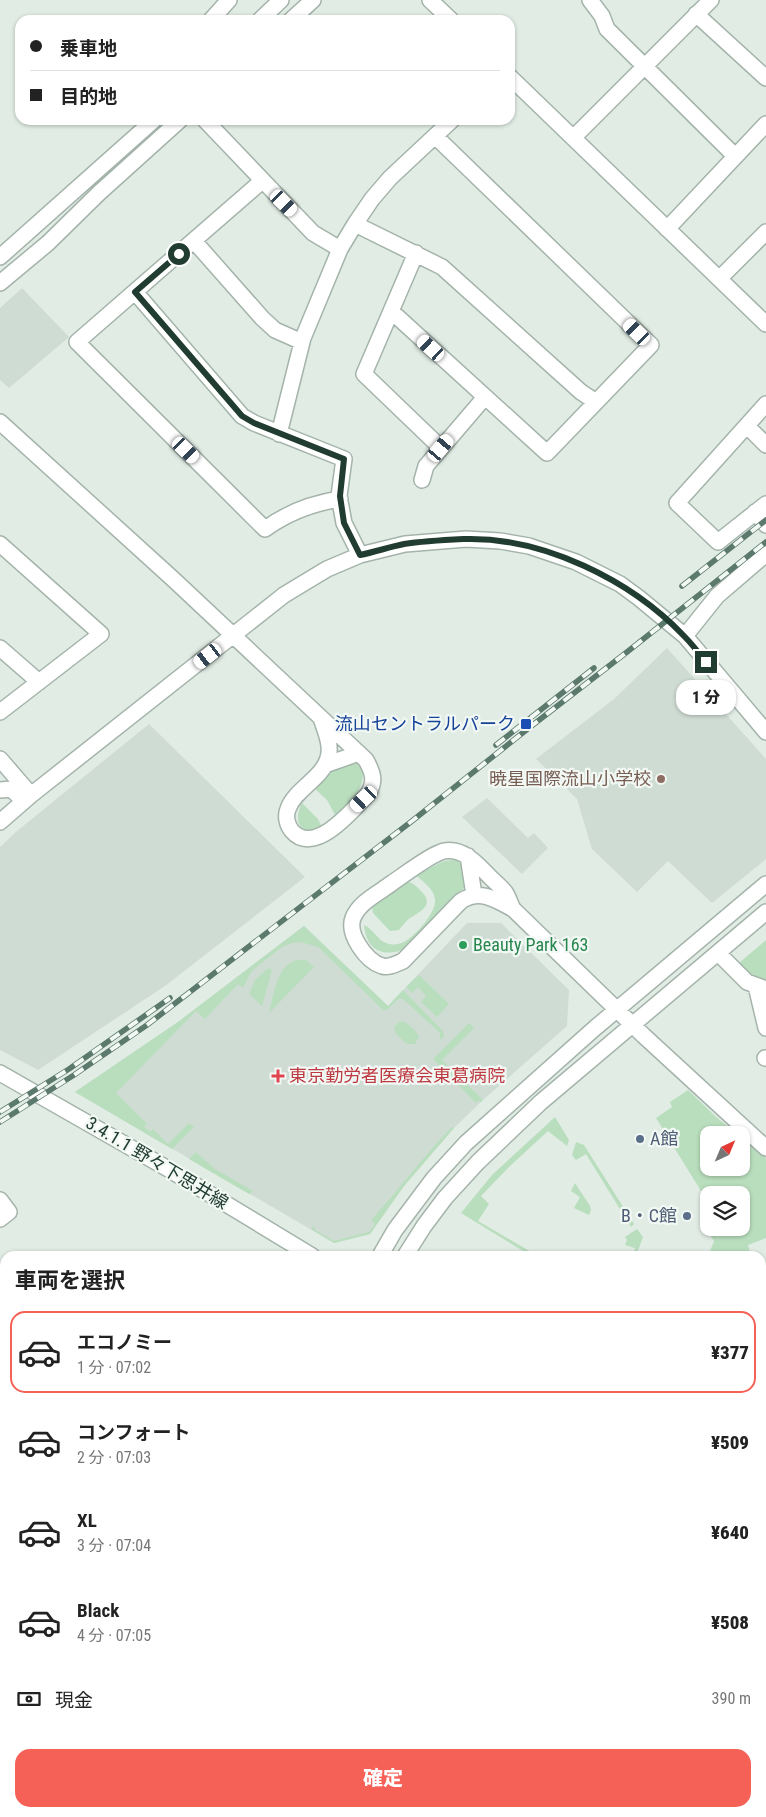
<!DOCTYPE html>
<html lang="ja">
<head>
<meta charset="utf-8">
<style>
  :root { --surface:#fff; --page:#f6f6f6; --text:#222; --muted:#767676; --line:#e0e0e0; --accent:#f56156 }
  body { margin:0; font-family:"Roboto Condensed","Noto Sans JP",sans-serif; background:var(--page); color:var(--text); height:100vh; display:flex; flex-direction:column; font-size:19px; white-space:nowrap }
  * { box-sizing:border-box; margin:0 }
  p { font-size:16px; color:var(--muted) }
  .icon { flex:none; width:28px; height:28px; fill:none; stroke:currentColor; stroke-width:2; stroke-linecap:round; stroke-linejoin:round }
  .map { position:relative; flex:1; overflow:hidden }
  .side { position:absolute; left:0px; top:1251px; width:766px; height:566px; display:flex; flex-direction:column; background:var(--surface); border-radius:15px 15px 0 0; box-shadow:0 1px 4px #0004 }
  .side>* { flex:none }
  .banner { position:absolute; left:15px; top:15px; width:500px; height:110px; border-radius:15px; box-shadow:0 1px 4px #0004; display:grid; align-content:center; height:110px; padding:0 15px; background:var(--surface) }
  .needle { width:32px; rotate:44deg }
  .controls { position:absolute; left:700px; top:1126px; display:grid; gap:10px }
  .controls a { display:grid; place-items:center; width:50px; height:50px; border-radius:10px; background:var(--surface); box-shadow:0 1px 4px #0004; font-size:25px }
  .end { position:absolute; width:22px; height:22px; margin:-11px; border:6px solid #213d31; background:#fff; box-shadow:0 0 0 2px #fff }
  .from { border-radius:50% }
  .bubble { position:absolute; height:35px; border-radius:15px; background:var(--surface); box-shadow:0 1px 4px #0004; font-size:16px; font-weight:800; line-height:35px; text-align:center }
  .car { position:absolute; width:15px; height:30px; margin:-15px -8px; border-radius:6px; box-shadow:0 0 4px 1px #0007; background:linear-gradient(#fff 24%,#345 0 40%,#fff 0 76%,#345 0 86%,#fff 0) }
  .banner b { display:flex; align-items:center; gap:18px; height:48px; font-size:19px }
  .banner b+b { border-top:1px solid var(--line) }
  .banner i { width:12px; height:12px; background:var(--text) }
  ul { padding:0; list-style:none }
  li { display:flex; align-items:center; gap:15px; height:82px; margin:0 10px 8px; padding:0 5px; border:2px solid transparent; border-radius:15px }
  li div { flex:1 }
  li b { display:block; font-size:19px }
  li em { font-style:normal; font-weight:800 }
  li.on { border-color:var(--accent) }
  li>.icon { width:45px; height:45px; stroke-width:1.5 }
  h2 { padding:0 15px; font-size:22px; line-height:60px }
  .pay { display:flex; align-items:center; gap:12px; height:55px; padding:0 15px; font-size:19px }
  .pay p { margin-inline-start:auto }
  .button { display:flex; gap:10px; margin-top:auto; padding:10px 15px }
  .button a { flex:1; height:58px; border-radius:15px; background:var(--accent); color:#fff; font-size:20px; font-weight:800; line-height:58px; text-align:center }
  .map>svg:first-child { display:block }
  .built { fill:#cfdcd4 }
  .green { fill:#b9debd }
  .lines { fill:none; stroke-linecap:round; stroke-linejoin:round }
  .minor-casing { stroke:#a4b4ab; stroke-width:18 }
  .minor { stroke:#fff; stroke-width:15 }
  .rail-casing { stroke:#5b796c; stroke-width:5.5 }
  .rail { stroke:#f2f8f4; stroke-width:4; stroke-dasharray:11; stroke-linecap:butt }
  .route { stroke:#213d31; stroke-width:6 }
  .transit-dot { fill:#1a4fb4; stroke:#f2f8f4; stroke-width:2 }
  .education-dot { fill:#8d6e63; stroke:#f2f8f4; stroke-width:2 }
  .leisure-dot { fill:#2e9e5b; stroke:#f2f8f4; stroke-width:2 }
  .health-dot { fill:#e0444e; stroke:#f2f8f4; stroke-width:2 }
  .service-dot { fill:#5c6f8a; stroke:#f2f8f4; stroke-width:2 }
  .labels { text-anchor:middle; stroke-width:4.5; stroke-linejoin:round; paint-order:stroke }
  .transit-label { font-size:18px; fill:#164399; stroke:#f2f8f4; text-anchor:end }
  .education-label { font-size:18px; fill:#785e54; stroke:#f2f8f4; text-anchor:end }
  .leisure-label { font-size:18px; fill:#27864d; stroke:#f2f8f4; text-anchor:start }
  .health-label { font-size:18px; fill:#be3a42; stroke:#f2f8f4; text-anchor:start }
  .service-label { font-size:18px; fill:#4e5e75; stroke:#f2f8f4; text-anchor:start }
  .street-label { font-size:18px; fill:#213d31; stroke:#f2f8f4 }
</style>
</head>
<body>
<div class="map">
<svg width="766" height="1817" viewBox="0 0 766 1817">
  <rect width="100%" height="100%" fill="#e1ece5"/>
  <!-- built -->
  <path class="built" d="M22,288L69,337L9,388L0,380V308Z
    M667,648L766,759V859L712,903L668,861L637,892L592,849L577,799L536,759L614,699Z
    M149,724L305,877L165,986L38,1070L0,1050V847L17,831Z
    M487,798L528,838L534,833L548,848L522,874L462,817Z
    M467,923H501L569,990L567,1026L483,1100L454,1128L404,1186L370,1234L334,1243L75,1092L178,1022L304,926L388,1006Z"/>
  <!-- green -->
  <path class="green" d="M355,758L362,765C367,789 351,800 335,815L327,800L314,788L334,768Z
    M302,803L318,819L322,827C301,837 292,822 302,803Z
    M453,860C466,862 465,874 467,885L405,949C383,958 366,950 364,925C374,929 378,942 389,944C393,945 400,944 404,942C415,936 437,912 435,899C434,889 423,882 416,875L444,861Z
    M408,882C414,883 417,887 421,891C435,905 421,911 410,918C406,921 402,926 399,930L390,931L373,913L372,907C379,902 402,883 408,882Z
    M304,926L388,1006L403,990L443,1031L444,1037L440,1040V1033L403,999H398L387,1010H383L318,947L301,942L292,943L282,947L258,966L251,972L243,988L238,984L205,1019L196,1011L116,1093L147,1124L144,1126L150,1132L153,1129L168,1144L189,1123L194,1127L172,1149L75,1092L178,1022Z
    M766,940V990L739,963Z
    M296,960H306L314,967L269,1013C274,994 276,967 296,960Z
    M268,968L272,970L262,1006L249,994L255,980Z
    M419,975L449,1004L437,1017L421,1002L426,996L418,987L412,993L406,987Z
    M402,1021C408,1023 417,1031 419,1037L415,1044H407C399,1037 386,1028 402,1021Z
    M469,1023L474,1028L442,1060L483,1100L481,1102L479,1100L476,1103L433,1059Z
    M688,1090L716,1117L739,1135H709V1168H741V1137L766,1158V1238L748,1245L751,1256H726L710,1251L714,1241L708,1232L716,1228H741V1195H709V1204L656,1118L672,1107L670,1102Z
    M555,1117L569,1140L567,1146L548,1131L509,1167L481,1196L489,1204L478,1221L538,1256H531L461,1213L492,1175Z
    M452,1127L454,1128L404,1186L370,1234L334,1243L311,1229L314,1226L315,1230L334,1241L369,1232L375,1224L371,1220C399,1190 423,1156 452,1127Z
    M576,1142L584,1145L634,1224L631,1227L586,1154L576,1160L572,1155Z
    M196,1152L215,1169L253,1191L249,1194L189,1159Z
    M575,1183L590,1206L591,1210L589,1215L574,1208L580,1197L571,1191Z
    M637,1229L643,1237L636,1256H633L635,1248L625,1245L627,1240L625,1237Z
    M0,1503H5V1602L0,1595Z
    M761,1692L766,1694V1777L761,1778Z"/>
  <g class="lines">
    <defs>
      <path id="minor" d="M430,0L451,20
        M590,0L602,16L607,29L735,156
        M696,14L766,78
        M211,20L229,0
        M260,20L281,0
        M291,20L313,0
        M510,77L766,324
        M205,120L313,233L340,249
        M573,138L711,0
        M262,181L77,342L265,529C287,513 314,503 340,499
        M355,224L372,199L390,178L452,120
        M667,229L766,124
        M194,241L262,318L275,330L302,342
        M416,253L364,374L441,448
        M0,257L154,120
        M720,278L766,232
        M0,283L48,243L99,193L180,120
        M135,292L242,416L254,423L344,459L339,496L344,523L360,555
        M391,311L547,453L651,345L435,136
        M766,404L677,503L718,542L766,504
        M0,422L173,579L366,760C373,773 376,781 368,794C353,810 314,857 292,831C287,825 285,816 288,809C295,789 322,779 328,758C332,745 325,731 321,718
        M747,426L766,445
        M279,434L303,338L340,249L355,224L442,267L581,392L596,402
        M422,480L426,466L485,397
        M755,512L766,525
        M0,544L101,634L0,712
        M685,636L717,596L766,554
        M0,648L39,682
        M0,759L31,795
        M325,765L359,753
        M0,790L11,789L24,801
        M0,822L31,795L284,595L327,569L360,555L405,544L466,539L500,541L529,546L576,562L620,584L639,598L685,636L766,732
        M468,856L474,895
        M513,909C510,903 508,896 505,892C501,887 495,882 491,878C479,866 464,847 444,851C431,854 404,875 392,883C379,893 359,902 353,918C347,934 366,961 382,966C389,968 396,964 403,961L461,901C480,889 495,899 513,909L644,1036L766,1148
        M718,953L747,982L766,989
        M756,986L766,1028
        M765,1058H766
        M0,1073L170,1170L312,1256
        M0,1200L9,1212L0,1219
        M380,1256L395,1230L434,1178L466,1143L595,1028L766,884
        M405,1256L424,1226L445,1198L478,1162L541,1102L766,912
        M761,1348L766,1340
        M761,1398L766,1400
        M761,1529L766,1531
        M761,1731H766
        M308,1812L309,1817
        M609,1817L613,1812"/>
    </defs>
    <!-- minor casing -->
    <use href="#minor" class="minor-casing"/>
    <!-- minor -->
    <use href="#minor" class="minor"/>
    <defs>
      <path id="rail" d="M682,586L766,520
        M496,745L594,668
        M0,1112L69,1069L170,998
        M0,1122L74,1075L147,1025L412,821L525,731L627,652L766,542"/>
    </defs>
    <!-- rail casing -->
    <use href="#rail" class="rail-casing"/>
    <!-- rail -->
    <use href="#rail" class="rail"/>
  </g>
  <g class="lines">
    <!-- route -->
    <path class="route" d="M179,254L135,292L242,416L254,423L344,459L340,496L344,523L360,555C375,552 389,547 404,544C424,541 445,540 465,539C543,537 631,580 684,636C692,644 699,653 706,662"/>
  </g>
  <!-- markers -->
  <rect class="transit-dot" x="520" y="718" width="12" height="12" rx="2.5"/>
  <circle class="education-dot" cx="661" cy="779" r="5"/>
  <circle class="leisure-dot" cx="463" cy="945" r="5"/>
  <path class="health-dot" d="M275.5 1068.5h5v5h5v5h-5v5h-5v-5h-5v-5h5z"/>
  <g class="service-dot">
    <circle cx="640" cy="1139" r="5"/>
    <circle cx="687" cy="1216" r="5"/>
  </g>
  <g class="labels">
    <!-- transit labels -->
    <g class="transit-label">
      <text x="515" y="730">流山セントラルパーク</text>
    </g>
    <!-- education labels -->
    <g class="education-label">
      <text x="651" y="785">暁星国際流山小学校</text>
    </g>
    <!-- leisure labels -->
    <g class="leisure-label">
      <text x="473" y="951">Beauty Park 163</text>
    </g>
    <!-- health labels -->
    <g class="health-label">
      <text x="289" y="1082">東京勤労者医療会東葛病院</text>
    </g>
    <!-- service labels -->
    <g class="service-label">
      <text x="650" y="1145">A館</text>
      <text x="677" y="1222" text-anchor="end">B・C館</text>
    </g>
    <!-- street labels -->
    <g class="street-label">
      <text transform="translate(157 1163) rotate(31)" y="6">3.4.1.1 野々下思井線</text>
    </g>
  </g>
</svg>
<div class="controls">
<a><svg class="needle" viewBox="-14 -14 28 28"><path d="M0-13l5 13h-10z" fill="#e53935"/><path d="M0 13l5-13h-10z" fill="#767676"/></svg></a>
<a><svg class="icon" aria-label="layers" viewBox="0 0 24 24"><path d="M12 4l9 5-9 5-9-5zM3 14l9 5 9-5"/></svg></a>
</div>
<i class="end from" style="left:179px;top:254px"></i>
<i class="end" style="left:706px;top:662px"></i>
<div class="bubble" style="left:676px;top:680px;width:60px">1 分</div>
<i class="car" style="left:284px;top:203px;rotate:135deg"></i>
<i class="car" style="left:637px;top:332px;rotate:314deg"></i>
<i class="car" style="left:431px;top:348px;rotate:312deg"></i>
<i class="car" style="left:441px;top:448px;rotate:40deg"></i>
<i class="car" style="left:186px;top:450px;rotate:134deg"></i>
<i class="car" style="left:208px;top:656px;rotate:232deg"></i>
<i class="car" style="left:364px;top:799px;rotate:227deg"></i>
<div class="banner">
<b><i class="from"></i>乗車地</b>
<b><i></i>目的地</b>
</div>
<section class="side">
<h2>車両を選択</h2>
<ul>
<li class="on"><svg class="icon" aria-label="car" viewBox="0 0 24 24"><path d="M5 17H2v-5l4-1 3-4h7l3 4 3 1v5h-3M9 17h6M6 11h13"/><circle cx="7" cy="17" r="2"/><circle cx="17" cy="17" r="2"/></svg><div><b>エコノミー</b><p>1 分 · 07:02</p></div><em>¥377</em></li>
<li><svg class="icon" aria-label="car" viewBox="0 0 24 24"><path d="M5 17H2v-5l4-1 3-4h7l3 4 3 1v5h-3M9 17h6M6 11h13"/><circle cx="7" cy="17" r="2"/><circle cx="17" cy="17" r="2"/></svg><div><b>コンフォート</b><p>2 分 · 07:03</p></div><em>¥509</em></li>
<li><svg class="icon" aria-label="car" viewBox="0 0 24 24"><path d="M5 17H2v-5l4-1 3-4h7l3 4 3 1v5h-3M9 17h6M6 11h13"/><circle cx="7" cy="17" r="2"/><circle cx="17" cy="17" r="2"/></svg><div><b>XL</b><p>3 分 · 07:04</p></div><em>¥640</em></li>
<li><svg class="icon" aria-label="car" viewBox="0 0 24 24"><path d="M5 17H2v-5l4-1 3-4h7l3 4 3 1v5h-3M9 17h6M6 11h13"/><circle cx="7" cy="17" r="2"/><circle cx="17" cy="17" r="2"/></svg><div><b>Black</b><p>4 分 · 07:05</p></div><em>¥508</em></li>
</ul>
<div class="pay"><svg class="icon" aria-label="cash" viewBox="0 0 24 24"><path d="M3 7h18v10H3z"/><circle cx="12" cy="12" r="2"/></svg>現金<p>390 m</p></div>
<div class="button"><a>確定</a></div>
</section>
</div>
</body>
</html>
